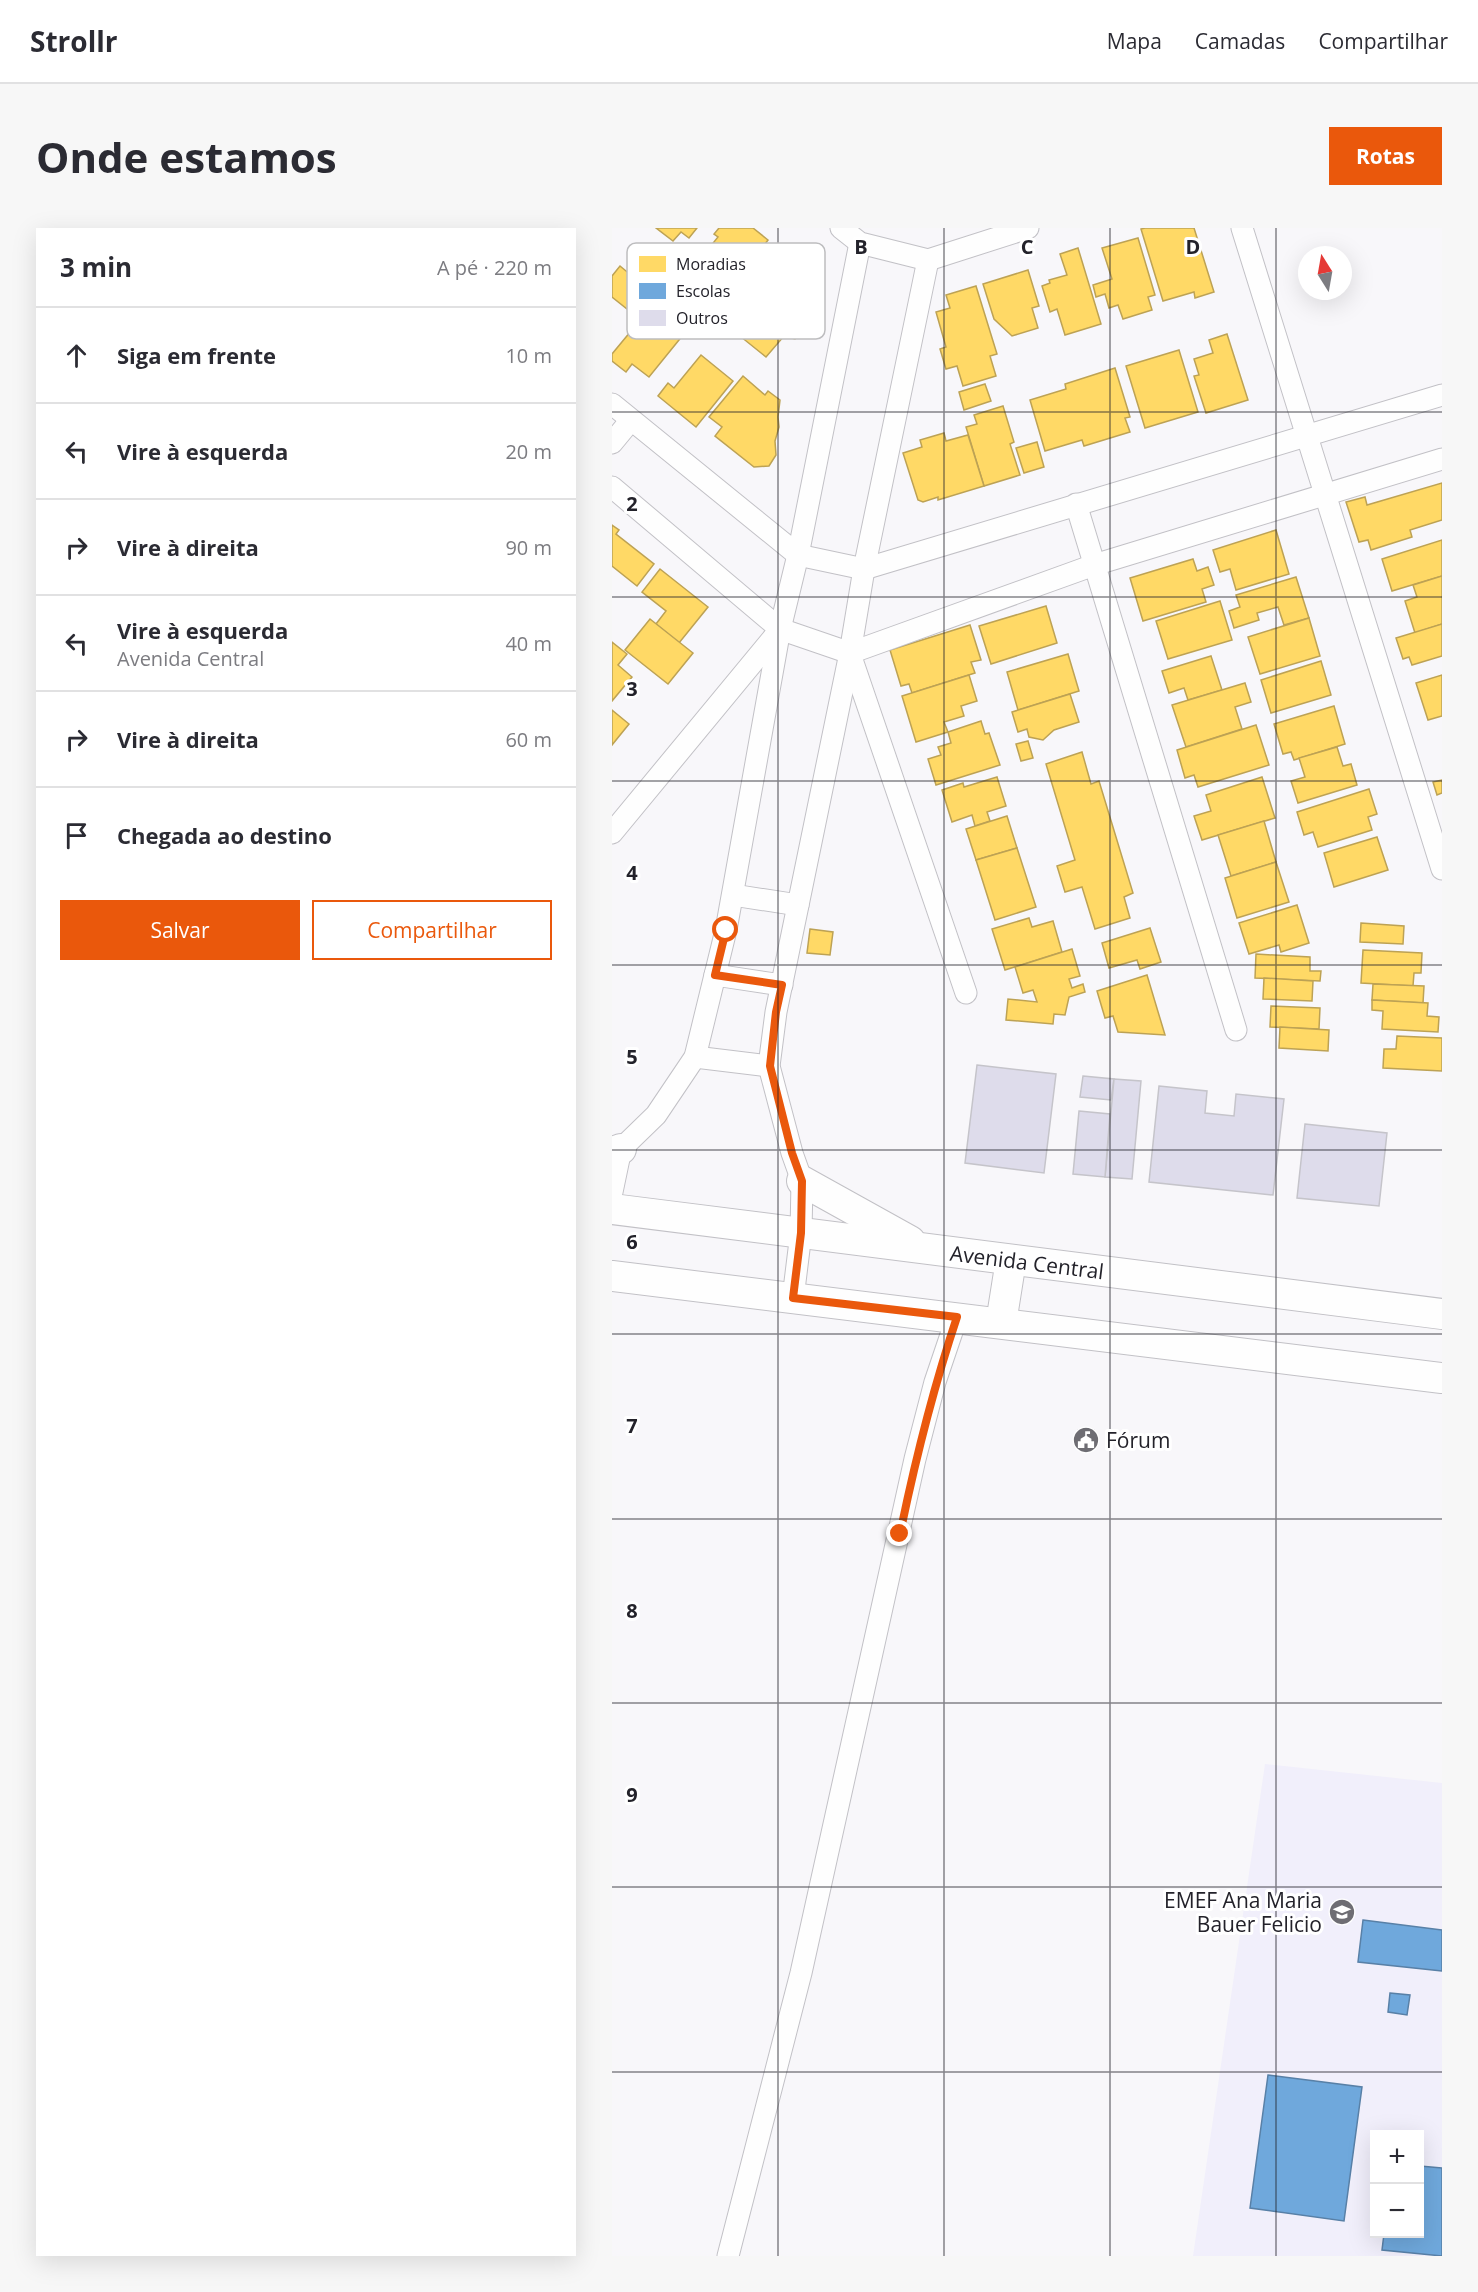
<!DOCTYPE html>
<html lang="pt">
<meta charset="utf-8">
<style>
:root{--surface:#fff;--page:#f7f7f7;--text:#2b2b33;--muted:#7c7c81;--line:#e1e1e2;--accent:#ea580c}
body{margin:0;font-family:"Open Sans",sans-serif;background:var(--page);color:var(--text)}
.controls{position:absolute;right:18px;bottom:18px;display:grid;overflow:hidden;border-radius:0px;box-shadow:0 6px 24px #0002}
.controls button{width:54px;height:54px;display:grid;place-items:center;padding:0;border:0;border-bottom:2px solid var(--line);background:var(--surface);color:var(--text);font:30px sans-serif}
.compass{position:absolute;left:686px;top:18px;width:54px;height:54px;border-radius:50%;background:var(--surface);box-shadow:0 6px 24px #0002;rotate:349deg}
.stop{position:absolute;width:18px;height:18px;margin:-14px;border:4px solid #ea580c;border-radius:50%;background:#fff}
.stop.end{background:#ea580c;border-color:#fff;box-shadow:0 2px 6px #0008}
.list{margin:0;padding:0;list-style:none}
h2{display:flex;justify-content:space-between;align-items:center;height:78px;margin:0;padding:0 24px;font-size:26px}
h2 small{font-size:20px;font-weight:400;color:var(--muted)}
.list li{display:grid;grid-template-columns:39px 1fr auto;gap:18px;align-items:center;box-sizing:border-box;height:96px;padding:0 24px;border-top:2px solid var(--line)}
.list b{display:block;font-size:22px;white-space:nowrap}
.list p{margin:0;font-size:20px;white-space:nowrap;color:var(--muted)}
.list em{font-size:20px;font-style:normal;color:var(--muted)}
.actions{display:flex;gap:12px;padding:18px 24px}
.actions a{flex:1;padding:14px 0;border:2px solid var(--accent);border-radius:0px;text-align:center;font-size:21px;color:var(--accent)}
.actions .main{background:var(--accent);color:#fff}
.icon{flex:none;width:33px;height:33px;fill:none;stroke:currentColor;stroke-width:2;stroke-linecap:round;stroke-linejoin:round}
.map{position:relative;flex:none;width:830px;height:2028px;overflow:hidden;border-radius:0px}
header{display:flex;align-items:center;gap:36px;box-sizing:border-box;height:84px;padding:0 30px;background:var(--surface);border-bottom:2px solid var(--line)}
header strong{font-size:28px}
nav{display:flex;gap:33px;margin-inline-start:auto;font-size:21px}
.intro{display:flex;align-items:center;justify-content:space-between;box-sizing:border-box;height:144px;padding:0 36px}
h1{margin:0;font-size:42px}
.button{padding:15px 27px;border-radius:0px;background:var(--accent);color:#fff;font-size:21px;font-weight:700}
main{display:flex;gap:36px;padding:0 36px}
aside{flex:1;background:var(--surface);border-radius:0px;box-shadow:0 6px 24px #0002}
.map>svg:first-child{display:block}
.built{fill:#f1effb;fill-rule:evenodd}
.homes{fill:#ffd966;stroke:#bda254;stroke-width:1.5}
.schools{fill:#6fa8dc;stroke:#5880a7;stroke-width:1.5}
.building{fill:#dedceb;stroke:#c5c4ca;stroke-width:1.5}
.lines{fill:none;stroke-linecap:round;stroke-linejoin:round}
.street-casing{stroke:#c2c1c6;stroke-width:23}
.secondary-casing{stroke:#c2c1c6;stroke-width:32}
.street{stroke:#fefefe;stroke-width:21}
.secondary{stroke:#fefefe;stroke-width:30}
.route{stroke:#ea580c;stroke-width:8}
.grid{fill:none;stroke:#23222a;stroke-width:1.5;stroke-opacity:0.55}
.labels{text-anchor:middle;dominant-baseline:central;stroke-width:6;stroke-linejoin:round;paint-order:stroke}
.street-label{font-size:21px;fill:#23222a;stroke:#fff}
.poi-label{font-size:21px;fill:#23222a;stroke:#fff;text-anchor:start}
.key{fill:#fff;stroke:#bdbdbf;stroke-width:1.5}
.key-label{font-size:16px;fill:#23222a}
.grid-label{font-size:20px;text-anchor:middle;font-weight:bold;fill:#23222a;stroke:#fff;stroke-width:6;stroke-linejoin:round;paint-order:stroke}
</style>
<header>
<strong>Strollr</strong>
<nav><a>Mapa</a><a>Camadas</a><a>Compartilhar</a></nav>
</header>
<div class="intro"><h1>Onde estamos</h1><a class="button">Rotas</a></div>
<main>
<aside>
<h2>3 min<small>A pé · 220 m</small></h2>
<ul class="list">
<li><svg class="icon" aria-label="ahead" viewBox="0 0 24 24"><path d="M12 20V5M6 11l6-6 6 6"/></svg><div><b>Siga em frente</b></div><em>10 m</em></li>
<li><svg class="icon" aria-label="left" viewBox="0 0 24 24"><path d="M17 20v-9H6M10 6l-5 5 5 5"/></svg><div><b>Vire à esquerda</b></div><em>20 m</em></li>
<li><svg class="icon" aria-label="right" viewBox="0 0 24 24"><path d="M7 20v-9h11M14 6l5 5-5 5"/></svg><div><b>Vire à direita</b></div><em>90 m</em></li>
<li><svg class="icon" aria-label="left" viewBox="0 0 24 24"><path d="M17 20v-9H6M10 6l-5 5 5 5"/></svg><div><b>Vire à esquerda</b><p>Avenida Central</p></div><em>40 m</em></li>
<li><svg class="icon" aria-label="right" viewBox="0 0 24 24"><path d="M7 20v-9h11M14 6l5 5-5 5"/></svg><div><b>Vire à direita</b></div><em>60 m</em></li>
<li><svg class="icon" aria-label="arrive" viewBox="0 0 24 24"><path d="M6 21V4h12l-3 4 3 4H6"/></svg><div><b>Chegada ao destino</b></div></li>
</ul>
<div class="actions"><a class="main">Salvar</a><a>Compartilhar</a></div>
</aside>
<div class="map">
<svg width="830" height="2028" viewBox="0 0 830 2028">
<rect width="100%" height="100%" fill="#f8f7fa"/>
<!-- built -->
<path class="built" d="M653 1536 830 1555V2028H581ZM762 1906H808V2006H762Z"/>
<!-- homes -->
<g class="homes">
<path d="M44 0H85L77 10 69 4 61 13Z"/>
<path d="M107 0H141L156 12 149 21 152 23 113 72 78 44 106 9 102 6Z"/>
<path d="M533 0H582L602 64 583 70 582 64 551 73 529 1Z"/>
<path d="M526 10 543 67 536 69 540 82 511 91 506 77 497 80 493 66 484 69 481 57 500 51 490 20Z"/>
<path d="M466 20 489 96 453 107 445 81 438 84 430 58 438 55 437 52 455 47 448 26Z"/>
<path d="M158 30 197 61 188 104 183 111 172 108 154 129 108 92Z"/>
<path d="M8 38 43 67 25 89 0 69V48Z"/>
<path d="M416 42 427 78 420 80 426 100 400 108 382 91 371 56Z"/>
<path d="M364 58 385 126 378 128 384 148 351 158 345 138 334 141 328 121 334 119 324 84 338 80 334 67Z"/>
<path d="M38 80 71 107 37 149 20 136 14 144 0 133V126Z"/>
<path d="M615 106 636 172 594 185 582 148 587 147 582 131 601 125 597 112Z"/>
<path d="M567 122 586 184 533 200 514 138Z"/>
<path d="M89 127 121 153 84 199 46 168 56 155 62 160Z"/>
<path d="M503 140 518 189 513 190 518 204 472 218 470 212 433 223 418 172 454 161 453 156Z"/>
<path d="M131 148 153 167 156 163 168 172 166 189 167 199 163 213 164 227 157 238 142 239 103 208 110 199 97 189Z"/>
<path d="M373 156 379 173 352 182 347 164Z"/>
<path d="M391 178 402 214 398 216 408 247 372 258 354 199 365 196 362 187Z"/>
<path d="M332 205 334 213 356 207 372 258 326 272V269L311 274 306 272 291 225 310 219 308 212Z"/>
<path d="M425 214 432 239 412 245 404 220Z"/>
<path d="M830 255V292L798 302 800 309 759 322 756 312 747 314 734 274 753 269 755 277Z"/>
<path d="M0 297 7 302 4 306 42 336 25 358 0 338Z"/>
<path d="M664 302 677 346 624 362 618 341 608 344 601 322Z"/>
<path d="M830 312V348L780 363 770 331Z"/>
<path d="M581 331 585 343 596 339 602 357 590 361 594 374 531 393 518 350Z"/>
<path d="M48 341 96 379 67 415 44 396 54 383 30 364Z"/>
<path d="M830 348V396L803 405 793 373 805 369 801 357Z"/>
<path d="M684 349 697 390 672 397 666 379 645 385 647 392 622 400 617 383 628 379 624 367Z"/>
<path d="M608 373 620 412 556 431 544 393Z"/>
<path d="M434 378 445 415 379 436 367 398Z"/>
<path d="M697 390 708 428 648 446 636 409Z"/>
<path d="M38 391 81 425 56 456 13 422Z"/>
<path d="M830 396V428L800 437 797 429 791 431 784 410Z"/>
<path d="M358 397 369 432 359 434 363 445 300 465 297 456 289 458 278 422Z"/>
<path d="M0 414 15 426 6 437 20 449 0 473Z"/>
<path d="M456 426 467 463 406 482 395 444Z"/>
<path d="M599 428 610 462 576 472 572 460 557 465 550 443Z"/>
<path d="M709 433 719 467 659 485 649 452Z"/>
<path d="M357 447 365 473 349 478 352 488 332 494 336 504 304 514 290 468Z"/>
<path d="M830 447V488L816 492 804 455Z"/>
<path d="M633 455 639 474 623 479 630 501 574 519 560 477Z"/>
<path d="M458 466 467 494 442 502 431 512 417 509 415 501 406 504 400 484Z"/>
<path d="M722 478 733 516 682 532 679 524 671 526 662 496Z"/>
<path d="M0 482 17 496 0 517Z"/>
<path d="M369 493 373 506 377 505 388 537 324 557 316 531 329 527 326 519 339 515 336 504Z"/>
<path d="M644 497 657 537 586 559 582 547 573 550 565 522Z"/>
<path d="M416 513 421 530 409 533 404 516Z"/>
<path d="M725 519 731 538 739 536 745 557 686 575 679 553 693 549 687 530Z"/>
<path d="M470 524 479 556 487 553 521 665 512 669 518 690 483 701 470 659 453 664 445 638 463 632 434 536Z"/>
<path d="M385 549 394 578 375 584 378 593 363 598 360 587 340 594 330 562 351 555 352 559Z"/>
<path d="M650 549 663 590 590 612 582 588 599 583 594 567Z"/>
<path d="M830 552V565L825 567 821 554Z"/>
<path d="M757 561 765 586 756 589 760 602 706 619 701 604 692 607 685 584Z"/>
<path d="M395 588 405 620 364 632 354 601Z"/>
<path d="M652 593 664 634 619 648 606 607Z"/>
<path d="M765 609 776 642 722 659 712 625Z"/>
<path d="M405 620 424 679 383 692 364 632Z"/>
<path d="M664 634 677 674 625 690 613 650Z"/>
<path d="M685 677 697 715 669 724 667 717 637 726 627 695Z"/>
<path d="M417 690 420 699 441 693 450 724 393 742 380 701Z"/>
<path d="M749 695 792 698 791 716 748 714Z"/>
<path d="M538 700 549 734 528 741 525 732 497 740 490 715Z"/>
<path d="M198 701 221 704 218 727 195 725Z"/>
<path d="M460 721 468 748 457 751 460 760 471 756 473 764 457 769 453 787 442 786 441 796 394 792 396 771 425 774 421 762 411 765 403 739Z"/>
<path d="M751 722 810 725 809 745H802L801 758 749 755Z"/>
<path d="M644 726 698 729V743H709L708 753 643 750Z"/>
<path d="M535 747 553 807 506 804 501 788 493 790 485 763Z"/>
<path d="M652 750 701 753 700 773 651 771Z"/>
<path d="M761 756 812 758 811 775 760 772Z"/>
<path d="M760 772 816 775 815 788 827 789 826 804 770 801 771 783 760 782Z"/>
<path d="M659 778 708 780 707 801 658 799Z"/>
<path d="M668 799 717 802 716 823 667 820Z"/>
<path d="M785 808 830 810V843L771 840 772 821H784Z"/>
</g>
<!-- schools -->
<g class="schools">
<path d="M751 1692 830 1702V1743L746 1734Z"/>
<path d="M778 1765 798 1767 795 1787 776 1784Z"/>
<path d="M656 1847 750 1859 732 1993 638 1980Z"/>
<path d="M808 1938 830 1940V2028L770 2022 772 2006H808Z"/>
</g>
<!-- building -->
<g class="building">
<path d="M365 837 444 846 432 945 353 935Z"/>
<path d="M471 848 502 851 499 872 468 869Z"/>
<path d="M502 851 529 853 520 951 493 949Z"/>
<path d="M547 858 595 863 593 885 622 888 624 866 672 871 661 967 537 954Z"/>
<path d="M467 883 498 886 493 949 461 946Z"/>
<path d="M693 896 775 905 767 978 685 970Z"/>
</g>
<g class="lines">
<!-- street casing -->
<g class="street-casing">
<g id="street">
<path d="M229 0 248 15 316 32 416 0"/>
<path d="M630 0 830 641"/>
<path d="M0 176 186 327 252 341 830 167"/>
<path d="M0 215 19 192"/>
<path d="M0 259 168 401 238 425 482 337 830 231"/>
<path d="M464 276 624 802"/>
<path d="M238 426 354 765"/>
<path d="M0 605 166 404"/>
<path d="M121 667 186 677"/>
<path d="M103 747 170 757"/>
<path d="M83 829 157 838"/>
<path d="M0 964 9 921 44 887 83 829 114 702 168 401 186 327 248 15"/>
<path d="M181 1070 189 1005 190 953 180 925 157 838 164 784 238 425 252 341 316 32"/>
<path d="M116 2028 189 1745 303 1231 323 1154 345 1089"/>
</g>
</g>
<!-- secondary casing -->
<g class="secondary-casing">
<g id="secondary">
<path d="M0 924 9 921"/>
<path d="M190 953 298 1013"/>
<path d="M0 981 830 1086"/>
<path d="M0 1048 830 1150"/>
<path d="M389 1095 399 1032"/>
</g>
</g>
<!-- street -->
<use href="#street" class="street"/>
<!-- secondary -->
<use href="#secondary" class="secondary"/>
</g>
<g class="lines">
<!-- route -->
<path class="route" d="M114 702 103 747 170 757 164 784 158 838 180 925 190 953 189 1005 181 1070 345 1089C321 1161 303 1233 288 1306"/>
</g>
<!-- grid -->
<path class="grid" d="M166 0V2028M332 0V2028M498 0V2028M664 0V2028M0 184H830M0 369H830M0 553H830M0 737H830M0 922H830M0 1106H830M0 1291H830M0 1475H830M0 1659H830M0 1844H830"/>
<!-- icons -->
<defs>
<g id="civic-disc" transform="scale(1.35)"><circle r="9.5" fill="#6e6d73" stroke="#fff"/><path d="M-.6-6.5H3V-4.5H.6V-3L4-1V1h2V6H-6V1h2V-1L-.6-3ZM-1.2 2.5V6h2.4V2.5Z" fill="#fff"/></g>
<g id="school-disc" transform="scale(1.35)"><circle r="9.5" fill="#6e6d73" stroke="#fff"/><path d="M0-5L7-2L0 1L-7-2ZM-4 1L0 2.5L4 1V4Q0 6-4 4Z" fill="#fff"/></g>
</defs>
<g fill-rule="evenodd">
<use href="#civic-disc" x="474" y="1212"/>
<use href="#school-disc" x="730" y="1684"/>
</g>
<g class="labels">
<!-- street labels -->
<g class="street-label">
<text transform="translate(415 1034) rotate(7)">Avenida Central</text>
</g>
<!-- poi labels -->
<g class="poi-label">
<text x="494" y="1212">Fórum</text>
<text x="710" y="1672" text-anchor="end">EMEF Ana Maria<tspan x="710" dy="24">Bauer Felicio</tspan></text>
</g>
</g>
<!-- legend -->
<rect x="15" y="15" width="198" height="96" rx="9" class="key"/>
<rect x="27" y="28" width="27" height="16" fill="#ffd966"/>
<rect x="27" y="55" width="27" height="16" fill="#6fa8dc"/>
<rect x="27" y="82" width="27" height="16" fill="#dedceb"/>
<g class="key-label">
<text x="64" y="42">Moradias</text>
<text x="64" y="69">Escolas</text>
<text x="64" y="96">Outros</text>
</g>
<g class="grid-label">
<text x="249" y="26">B</text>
<text x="415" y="26">C</text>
<text x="581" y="26">D</text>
<text x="20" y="283">2</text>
<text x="20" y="468">3</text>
<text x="20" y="652">4</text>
<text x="20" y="836">5</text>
<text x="20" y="1021">6</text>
<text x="20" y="1205">7</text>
<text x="20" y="1390">8</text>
<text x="20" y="1574">9</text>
</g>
</svg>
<div class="controls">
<button>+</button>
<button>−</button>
</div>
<svg class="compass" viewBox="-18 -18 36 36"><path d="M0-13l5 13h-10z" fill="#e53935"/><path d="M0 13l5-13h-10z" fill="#7c7c81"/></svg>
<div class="stop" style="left:114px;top:702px"></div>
<div class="stop end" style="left:288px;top:1306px"></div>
</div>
</main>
